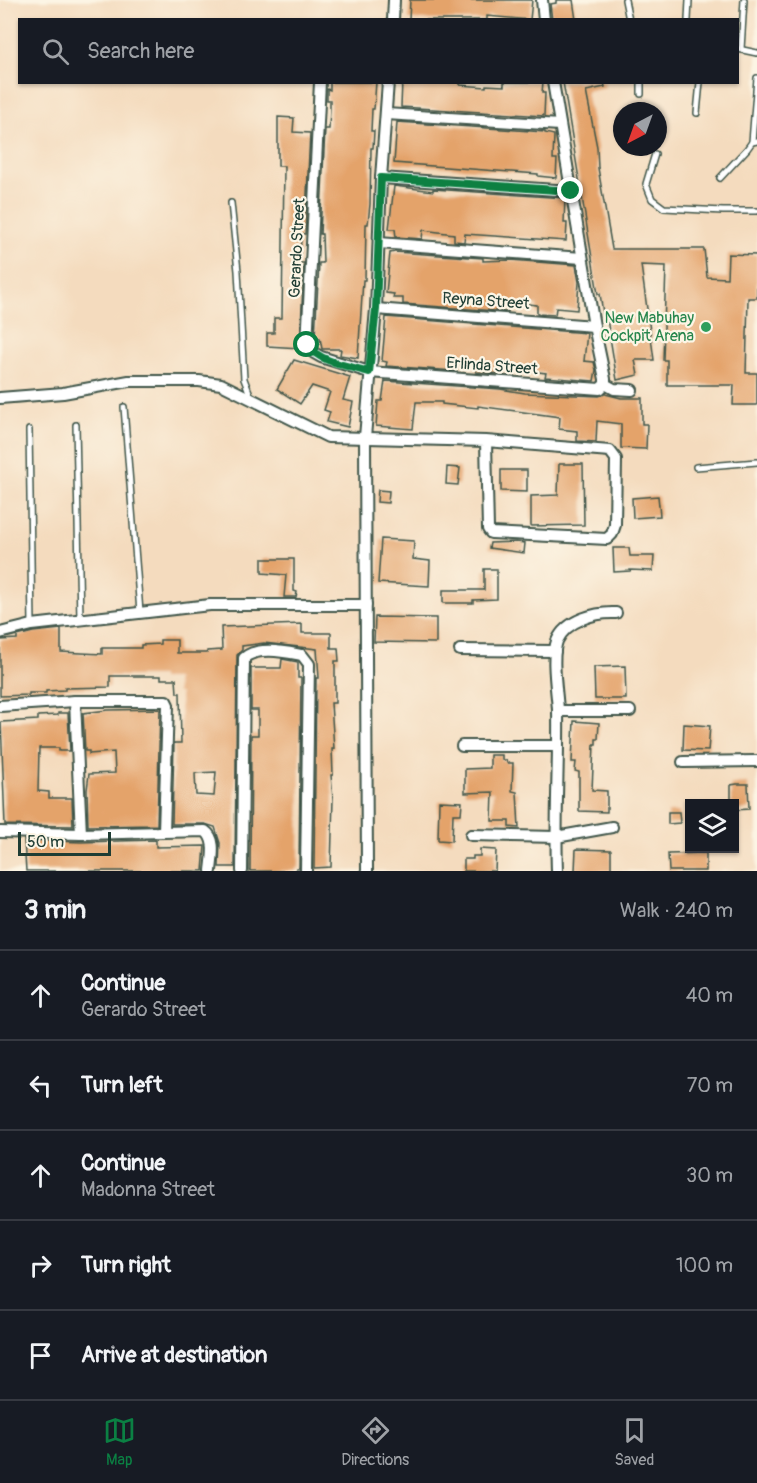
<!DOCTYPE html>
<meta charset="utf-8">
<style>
:root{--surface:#171b24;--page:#20242c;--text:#f1f3f6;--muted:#9ea1a6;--line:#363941;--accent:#0b8043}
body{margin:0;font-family:Pangolin,sans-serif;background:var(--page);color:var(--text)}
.controls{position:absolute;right:18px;bottom:18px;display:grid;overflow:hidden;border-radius:0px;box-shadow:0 2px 4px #0004}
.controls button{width:54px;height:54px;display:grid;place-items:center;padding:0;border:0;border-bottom:2px solid var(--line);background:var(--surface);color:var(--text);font:30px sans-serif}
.compass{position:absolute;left:613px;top:102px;width:54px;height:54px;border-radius:50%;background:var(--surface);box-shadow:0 2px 4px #0004;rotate:221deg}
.scale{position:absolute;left:18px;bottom:15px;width:93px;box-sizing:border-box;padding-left:6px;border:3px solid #1f3d34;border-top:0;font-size:16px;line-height:21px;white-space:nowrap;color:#1f3d34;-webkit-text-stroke:4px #fcf5e5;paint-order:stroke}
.stop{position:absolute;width:18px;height:18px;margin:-14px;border:4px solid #0b8043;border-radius:50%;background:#fff}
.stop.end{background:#0b8043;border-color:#fff;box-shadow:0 2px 6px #0008}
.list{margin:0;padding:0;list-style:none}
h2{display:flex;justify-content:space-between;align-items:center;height:78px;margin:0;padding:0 24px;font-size:26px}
h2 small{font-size:20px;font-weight:400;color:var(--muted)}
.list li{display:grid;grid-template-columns:39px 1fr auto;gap:18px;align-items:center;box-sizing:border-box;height:90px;padding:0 24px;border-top:2px solid var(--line)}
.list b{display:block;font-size:22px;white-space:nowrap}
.list p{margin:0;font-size:20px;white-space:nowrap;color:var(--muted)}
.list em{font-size:20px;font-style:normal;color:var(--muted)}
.icon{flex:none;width:33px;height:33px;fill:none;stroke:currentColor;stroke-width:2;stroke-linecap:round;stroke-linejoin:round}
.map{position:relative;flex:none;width:757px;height:871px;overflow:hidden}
.search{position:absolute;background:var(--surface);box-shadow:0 2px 4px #0004;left:18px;right:18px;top:18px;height:66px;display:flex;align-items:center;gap:15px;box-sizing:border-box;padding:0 21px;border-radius:0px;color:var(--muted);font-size:22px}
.sheet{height:528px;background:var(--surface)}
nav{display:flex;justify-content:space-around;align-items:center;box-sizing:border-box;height:84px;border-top:2px solid var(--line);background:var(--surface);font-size:16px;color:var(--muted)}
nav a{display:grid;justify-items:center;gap:3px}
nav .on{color:var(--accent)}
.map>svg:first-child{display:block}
.building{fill:#e4a36a;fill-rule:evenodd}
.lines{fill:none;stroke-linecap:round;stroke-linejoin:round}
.service-casing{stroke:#3f5549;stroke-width:8}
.minor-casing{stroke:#3f5549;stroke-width:14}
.service{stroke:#fff;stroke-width:5}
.minor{stroke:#fff;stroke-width:10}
.route{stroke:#0b8043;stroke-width:8}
.leisure-dot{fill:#2e9e5b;stroke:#fcf5e5;stroke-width:2}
.labels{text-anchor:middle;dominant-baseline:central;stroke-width:4.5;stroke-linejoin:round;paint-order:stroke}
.street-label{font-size:16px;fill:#1f3d34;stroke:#fcf5e5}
.leisure-label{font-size:16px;fill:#27864d;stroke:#fcf5e5;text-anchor:end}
</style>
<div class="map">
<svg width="757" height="871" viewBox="0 0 757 871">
<rect width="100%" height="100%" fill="#fcf5e5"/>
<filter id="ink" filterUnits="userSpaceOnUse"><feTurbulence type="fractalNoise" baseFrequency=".0167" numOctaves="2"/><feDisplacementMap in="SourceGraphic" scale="12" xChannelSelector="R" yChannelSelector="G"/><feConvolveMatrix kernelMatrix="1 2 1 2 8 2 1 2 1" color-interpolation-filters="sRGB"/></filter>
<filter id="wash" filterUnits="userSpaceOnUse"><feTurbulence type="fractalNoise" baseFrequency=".008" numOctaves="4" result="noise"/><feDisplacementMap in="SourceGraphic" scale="24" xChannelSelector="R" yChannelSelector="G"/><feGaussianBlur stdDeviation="1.35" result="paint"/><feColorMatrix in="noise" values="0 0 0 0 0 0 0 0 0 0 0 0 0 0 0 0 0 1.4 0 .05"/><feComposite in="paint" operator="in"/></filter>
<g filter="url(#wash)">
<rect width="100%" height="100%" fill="#f4dbbe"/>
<g id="blocks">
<!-- building -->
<g class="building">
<path d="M410 0H532L530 20 487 16V20H409Z"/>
<path d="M556 0H573L576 20H552L550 4 556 3Z"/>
<path d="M330 82H376L374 109H372L371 131H374L373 148H371L370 204 368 224H366L365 280H363L358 358 340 355 341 349H322L320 338 315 337 319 263H323L322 234H320L325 129H329L330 108V100H327V89L330 90Z"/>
<path d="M402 82H460V85L486 87V85L504 86V82H543L542 93H545L544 116 401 107Z"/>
<path d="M563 82H604L605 87 586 91 597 147 598 168 612 249H704L707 277 727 278 728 254 757 255V298H748L746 373H757V405H733L734 385H667V360H663L666 266 641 265 654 360H635L638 375 617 380 607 319H604L600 294H598Z"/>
<path d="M278 117 294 118 293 132 310 133 305 234H301L300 263H304L300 348 267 346V333H274V318H282L284 166H278Z"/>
<path d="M397 122 545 132V133L554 135 553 159H557L556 178 538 176V174L394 163Z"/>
<path d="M394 186 433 191V189L565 198 564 223H567L566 241 465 234 464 242 454 241V234L423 230 422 239 396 237 395 229H389Z"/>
<path d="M395 252 483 258V261L510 260 576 265 579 282 577 310 556 308 555 315 537 314V305L528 304 508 302V312L403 304V298H393L394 294 386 293 390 253Z"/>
<path d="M386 317 587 333 584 361 594 362 596 370 594 381 545 377 546 373 513 369H502V374L476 372 477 365 456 364 455 371 386 366 387 362 382 361Z"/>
<path d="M294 360 350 377 343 400 353 402 348 427 327 422 330 412 324 410 330 392 312 386 300 404 277 389Z"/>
<path d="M385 381 500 389 525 393 599 396 605 394 621 398H642V424H647L646 449 621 448V424L597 421 596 442 577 441V431L559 429 560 417 478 406V408L442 404V402H416L413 429 376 426 378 401H382Z"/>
<path d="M559 464H583L584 525 531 526V496L558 495Z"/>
<path d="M447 467 460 468 458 485 446 484Z"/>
<path d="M501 470H527V492L501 491Z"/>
<path d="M378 490 389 491 388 503 377 502Z"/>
<path d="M658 496 660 516 633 518 632 498Z"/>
<path d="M381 539 414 541 413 559 430 561 429 586 378 583Z"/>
<path d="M516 542 525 543 524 553 489 548 490 543Z"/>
<path d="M613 548H629L630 556H654L653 571 630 570V571L614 572Z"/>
<path d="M262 559H294V591L297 592 296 597H284L286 575 262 573Z"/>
<path d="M484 569H497V599L473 600V603H443V590H484Z"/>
<path d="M375 617 436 618V643L374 642Z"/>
<path d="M302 624V633H331V648H338L339 661H335V703H331L334 749H332L333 775H331L333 799 331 867 314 868 316 678H319L317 649 264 643 242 646V650L237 655 235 867H219L220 843 215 827 205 824H172L174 743H181L180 693H177L176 679H161V676H110V687L65 688V690L46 691V693H29V695L0 696V640L17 639V636L33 632 61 629V652L102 654V648H141V645L160 644V640H177V653H207V651L222 650 221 627ZM216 772 214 796 196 795 195 773Z"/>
<path d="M282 659 298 662V678H301L299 868H296V871H250L251 735H258V710H251V668H281Z"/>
<path d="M625 666 626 699H595L594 667Z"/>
<path d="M160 709 157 825 88 826 87 790 89 774 115 773 114 752 89 754V751H85L83 713 108 710Z"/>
<path d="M58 713H68L70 751H59V748H39L38 791 49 792V798H72L73 826 5 825 1 722 38 720V716L58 715Z"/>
<path d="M574 721 599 723 598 739H596V744H594L592 790 607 791V812L579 811V772L575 771 576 762H572Z"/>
<path d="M684 724 710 726 708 751 683 750Z"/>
<path d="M490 755H502V760H506L507 763H513L512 791 517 792 519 828 509 827V821H492L493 792 465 793V769L490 768Z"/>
<path d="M737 784H748L749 809 735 810V804H731V785Z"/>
<path d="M439 801 462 802 461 814H453L452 841 438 840Z"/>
<path d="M668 812H679L680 823 668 824Z"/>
<path d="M24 840 81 842 156 840V847L205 846 203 871H26Z"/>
<path d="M480 849 496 850 495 871H464V859H473V856H480Z"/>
<path d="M576 849 611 850V871H575Z"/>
<path d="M706 853V871H669L668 854Z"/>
</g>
</g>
</g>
<g filter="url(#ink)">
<use href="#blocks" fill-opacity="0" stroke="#3f5549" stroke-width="1.5"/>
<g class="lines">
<!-- service casing -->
<g class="service-casing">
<g id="service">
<path d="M625 0 629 20"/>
<path d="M688 20 689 0"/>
<path d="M738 49 757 53"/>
<path d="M741 49 744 0"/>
<path d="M641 94V82"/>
<path d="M697 113 700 82"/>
<path d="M752 142 757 78"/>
<path d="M655 154 646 184 652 199 664 208 723 211H757"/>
<path d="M720 178 747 149 752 142 757 141"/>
<path d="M231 203 238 271 244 379 251 397"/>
<path d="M124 407 140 612"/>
<path d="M76 425 80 619"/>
<path d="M29 430 32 625"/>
<path d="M696 467 757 462"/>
</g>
</g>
<!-- minor casing -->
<g class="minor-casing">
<g id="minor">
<path d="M542 0 544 20"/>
<path d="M393 20 394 0"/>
<path d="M320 82 307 345 314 353 321 357 369 372 600 389 605 384V379L594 326 553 82"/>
<path d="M386 114 560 125"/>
<path d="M381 178 571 191"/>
<path d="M379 243 582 258"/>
<path d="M376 309 594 326"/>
<path d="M605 384 614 389 632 390"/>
<path d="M0 398 63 393 129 381H199L221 384 328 437 486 441 610 451 616 459 615 525 612 534 607 539 491 533 488 529 486 441"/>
<path d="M0 633 32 625 210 605H366"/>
<path d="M460 650 555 651"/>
<path d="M75 701 81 834"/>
<path d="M0 706 75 701H166L168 705 164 831"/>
<path d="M558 711H630"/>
<path d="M462 746H558"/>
<path d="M683 762 757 761"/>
<path d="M0 832 81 834 205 831C217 839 212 858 211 871"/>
<path d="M471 835 556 837 612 827"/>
<path d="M242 871 244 658C258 646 285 652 302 655L309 664 306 871"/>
<path d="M367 871 365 437 376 309 381 178 388 82"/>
<path d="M557 871C555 817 559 764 558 710 557 692 551 658 557 641 566 620 596 612 616 613"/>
</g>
</g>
<!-- service -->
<use href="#service" class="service"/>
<!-- minor -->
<use href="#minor" class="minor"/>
</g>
</g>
<g class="lines" filter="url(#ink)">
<!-- route -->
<path class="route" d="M307 345C320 363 350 366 369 372L376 309 381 178 571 191"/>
</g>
<!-- markers -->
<circle class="leisure-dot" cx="706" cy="327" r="6"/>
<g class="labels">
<!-- street labels -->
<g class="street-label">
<text transform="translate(297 248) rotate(-87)">Gerardo Street</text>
<text transform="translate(486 301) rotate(4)">Reyna Street</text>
<text transform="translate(492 366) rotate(4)">Erlinda Street</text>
</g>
<!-- leisure labels -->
<g class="leisure-label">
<text x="694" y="318">New Mabuhay<tspan x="694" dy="18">Cockpit Arena</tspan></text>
</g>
</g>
</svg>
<div class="controls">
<button><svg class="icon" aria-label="layers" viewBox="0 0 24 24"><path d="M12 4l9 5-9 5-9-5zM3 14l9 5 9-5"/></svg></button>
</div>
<svg class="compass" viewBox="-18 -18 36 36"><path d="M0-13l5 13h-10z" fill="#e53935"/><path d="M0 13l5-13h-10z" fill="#9ea1a6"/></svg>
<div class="scale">50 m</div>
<div class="stop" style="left:307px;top:345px"></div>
<div class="stop end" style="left:571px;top:191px"></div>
<div class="search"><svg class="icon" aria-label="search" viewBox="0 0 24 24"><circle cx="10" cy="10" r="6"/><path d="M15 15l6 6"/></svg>Search here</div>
</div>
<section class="sheet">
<h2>3 min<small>Walk · 240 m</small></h2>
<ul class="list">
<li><svg class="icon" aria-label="ahead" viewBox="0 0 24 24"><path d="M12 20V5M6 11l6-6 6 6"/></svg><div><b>Continue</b><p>Gerardo Street</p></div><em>40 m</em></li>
<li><svg class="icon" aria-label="left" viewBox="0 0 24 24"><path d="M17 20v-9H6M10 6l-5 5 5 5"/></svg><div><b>Turn left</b></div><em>70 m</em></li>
<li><svg class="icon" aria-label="ahead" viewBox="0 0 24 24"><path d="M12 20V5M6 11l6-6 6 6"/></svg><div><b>Continue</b><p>Madonna Street</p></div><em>30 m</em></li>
<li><svg class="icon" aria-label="right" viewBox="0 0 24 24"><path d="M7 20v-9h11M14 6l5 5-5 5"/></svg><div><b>Turn right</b></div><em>100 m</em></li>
<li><svg class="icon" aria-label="arrive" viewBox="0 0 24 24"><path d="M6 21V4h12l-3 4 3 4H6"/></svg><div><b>Arrive at destination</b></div></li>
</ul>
</section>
<nav>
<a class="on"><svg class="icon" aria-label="map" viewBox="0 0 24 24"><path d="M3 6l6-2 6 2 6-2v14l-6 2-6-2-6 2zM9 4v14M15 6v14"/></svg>Map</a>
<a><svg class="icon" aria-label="directions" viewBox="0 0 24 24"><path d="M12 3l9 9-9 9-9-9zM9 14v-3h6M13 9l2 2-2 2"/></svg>Directions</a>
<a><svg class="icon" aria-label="saved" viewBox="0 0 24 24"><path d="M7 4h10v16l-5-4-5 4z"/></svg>Saved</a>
</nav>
